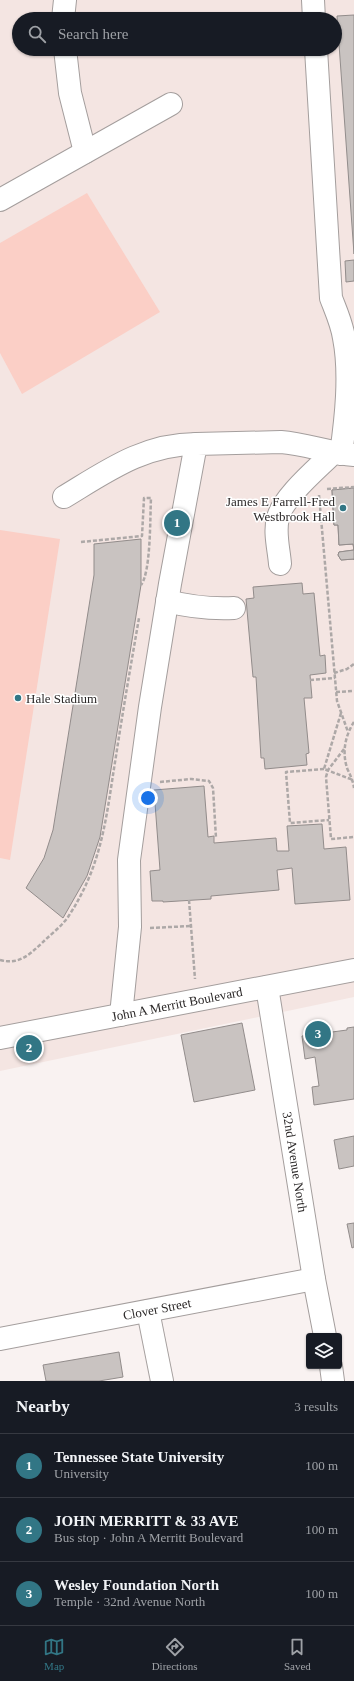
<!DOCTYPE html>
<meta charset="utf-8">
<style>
:root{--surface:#171b24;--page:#20242c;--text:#f1f3f6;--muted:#9ea1a6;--line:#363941;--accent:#327685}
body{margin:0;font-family:Georgia,serif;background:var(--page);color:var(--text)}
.controls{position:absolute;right:12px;bottom:12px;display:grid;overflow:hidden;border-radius:4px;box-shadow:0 1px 3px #0004}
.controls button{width:36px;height:36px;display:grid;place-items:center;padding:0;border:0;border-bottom:1px solid var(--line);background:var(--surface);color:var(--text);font:20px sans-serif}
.you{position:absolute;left:148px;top:798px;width:14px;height:14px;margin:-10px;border:3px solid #fff;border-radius:50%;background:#1a73e8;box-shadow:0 0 0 6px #1a73e833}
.badge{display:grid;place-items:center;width:26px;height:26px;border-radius:50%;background:var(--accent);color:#fff;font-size:13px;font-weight:700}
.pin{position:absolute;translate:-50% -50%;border:2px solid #fff;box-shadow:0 1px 4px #0006}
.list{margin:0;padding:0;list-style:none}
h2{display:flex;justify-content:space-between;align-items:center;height:52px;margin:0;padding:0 16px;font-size:17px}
h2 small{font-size:13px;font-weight:400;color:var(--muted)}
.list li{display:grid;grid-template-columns:26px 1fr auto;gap:12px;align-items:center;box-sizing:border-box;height:64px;padding:0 16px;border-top:1px solid var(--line)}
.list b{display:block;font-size:15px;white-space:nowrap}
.list p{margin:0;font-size:13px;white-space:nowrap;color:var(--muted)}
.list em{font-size:13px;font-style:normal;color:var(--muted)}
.icon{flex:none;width:22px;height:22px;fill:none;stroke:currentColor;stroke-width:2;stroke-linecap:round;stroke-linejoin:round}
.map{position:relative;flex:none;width:354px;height:1381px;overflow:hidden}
.search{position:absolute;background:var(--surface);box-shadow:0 1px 3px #0004;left:12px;right:12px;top:12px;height:44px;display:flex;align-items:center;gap:10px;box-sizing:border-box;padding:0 14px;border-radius:22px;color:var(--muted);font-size:15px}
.sheet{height:244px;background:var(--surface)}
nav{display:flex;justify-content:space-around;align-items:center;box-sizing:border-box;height:56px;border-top:1px solid var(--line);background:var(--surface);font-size:11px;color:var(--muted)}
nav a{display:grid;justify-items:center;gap:2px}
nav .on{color:var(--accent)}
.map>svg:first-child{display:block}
.built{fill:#f4e5e2;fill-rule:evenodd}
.green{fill:#fbcfc6}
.building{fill:#c9c3c1;stroke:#928c8b}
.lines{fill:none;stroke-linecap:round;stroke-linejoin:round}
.minor-casing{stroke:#a49e9d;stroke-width:24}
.path{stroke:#ada8a7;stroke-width:2.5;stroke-dasharray:4 2;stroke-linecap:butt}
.minor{stroke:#fff;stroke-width:22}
.poi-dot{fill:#327685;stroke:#fff;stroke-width:1.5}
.labels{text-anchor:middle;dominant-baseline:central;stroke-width:3;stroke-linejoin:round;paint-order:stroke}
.poi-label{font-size:13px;fill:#2b2828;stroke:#fff;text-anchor:end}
.street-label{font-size:13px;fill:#2b2828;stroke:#fff}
</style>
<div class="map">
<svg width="354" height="1381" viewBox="0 0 354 1381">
<rect width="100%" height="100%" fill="#f9f2f1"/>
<!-- built -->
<path class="built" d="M0 0H354V997L0 1071ZM19 19H335V49H19Z"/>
<!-- green -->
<g class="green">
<path d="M87 193 160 312 22 394 0 353V243Z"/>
<path d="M0 530 60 539 10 860 0 858Z"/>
</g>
<!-- building -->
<g class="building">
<path d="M354 15V254L337 16Z"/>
<path d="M354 260V281L346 282 345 261Z"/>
<path d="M354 488V560V559L341 560 338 555 339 552 354 550 353 544 339 545 338 525H334L332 490Z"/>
<path d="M354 488V560V559L341 560 338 555 339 552 354 550 353 544 339 545 338 525H334L332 490Z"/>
<path d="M141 539V585L100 837 87 876 63 918 26 888 44 858 53 830 94 575V544Z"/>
<path d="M302 583 303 594 314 593 320 656 325 655 326 673 310 675 312 698H304L309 753 306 754 307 765 265 769 264 758H261L256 677H253L246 599 254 598 253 587Z"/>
<path d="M204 786 208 837 214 836V843L276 838 277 851H289L287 826 322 824 324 849 346 847 350 900 295 904 292 868 277 870 279 890 211 896V899L163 902V901H152L150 871 160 870 154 790Z"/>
<path d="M242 1023 255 1090 194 1102 181 1035Z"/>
<path d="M354 1027V1099L314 1105 312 1087 319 1086 315 1057 305 1059 302 1036 347 1030V1028Z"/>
<path d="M354 1136V1166L339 1169 334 1140Z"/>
<path d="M354 1223V1247L352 1248 347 1224Z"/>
<path d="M119 1352 123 1377 99 1381H46L43 1365Z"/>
</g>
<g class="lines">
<!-- minor casing -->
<g class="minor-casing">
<g id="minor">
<path d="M313 0 314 19"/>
<path d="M63 19 65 0"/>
<path d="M65 49 70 93 85 152"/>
<path d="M316 49 331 298C336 311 342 324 344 338 351 374 346 418 341 454"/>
<path d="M0 200 171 104"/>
<path d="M64 497C107 471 144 444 196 444"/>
<path d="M280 564C279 550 274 532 278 518 282 498 318 468 333 453"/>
<path d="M167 601C190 607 211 609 234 608"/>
<path d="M267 987 314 1279 325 1336"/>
<path d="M121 1015 130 927 129 860 150 707 170 584 196 444 281 442C306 444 329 453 354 455"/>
<path d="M0 1038 354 970"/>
<path d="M148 1311 162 1381"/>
<path d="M0 1339 314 1279"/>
<path d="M331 1366 333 1381"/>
</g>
</g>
<!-- path -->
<g class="path">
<path d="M327 489 354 487"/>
<path d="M319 495 337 701 348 732"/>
<path d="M81 542 142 536 144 498H151C150 517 151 572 141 585"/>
<path d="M334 673 347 669 354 664"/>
<path d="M310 680 335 678"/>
<path d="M336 692 354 691"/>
<path d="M341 713 324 769 353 780"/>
<path d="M354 722C345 736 342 752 347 768 350 775 353 780 354 788"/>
<path d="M344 749 328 770 326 777 331 839 354 837"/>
<path d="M324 769 286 772 290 823 329 820"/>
<path d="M160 782 191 779 209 781 213 788 216 838"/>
<path d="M189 900 195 979"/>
<path d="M150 928 191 926"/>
<path d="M0 960C19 965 29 955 42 943 50 935 61 927 68 917 103 864 106 817 116 756 123 710 131 664 139 618"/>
</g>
<!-- minor -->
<use href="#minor" class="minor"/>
</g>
<!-- markers -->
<g class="poi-dot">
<circle cx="343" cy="508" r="4"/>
<circle cx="18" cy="698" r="4"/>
</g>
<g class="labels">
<!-- poi labels -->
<g class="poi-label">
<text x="335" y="501">James E Farrell-Fred<tspan x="335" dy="15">Westbrook Hall</tspan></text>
<text x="26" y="698" text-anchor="start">Hale Stadium</text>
</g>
<!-- street labels -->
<g class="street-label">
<text transform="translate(177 1004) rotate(-11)">John A Merritt Boulevard</text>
<text transform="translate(295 1162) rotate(81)">32nd Avenue North</text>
<text transform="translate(157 1309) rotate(-11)">Clover Street</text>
</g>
</g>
</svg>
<div class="controls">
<button><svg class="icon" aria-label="layers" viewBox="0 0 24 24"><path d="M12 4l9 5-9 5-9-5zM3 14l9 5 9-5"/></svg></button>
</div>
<div class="you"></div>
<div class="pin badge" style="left:177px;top:523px">1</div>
<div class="pin badge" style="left:29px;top:1048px">2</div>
<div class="pin badge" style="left:318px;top:1034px">3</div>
<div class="search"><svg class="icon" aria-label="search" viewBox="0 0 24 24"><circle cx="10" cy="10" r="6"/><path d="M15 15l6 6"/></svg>Search here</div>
</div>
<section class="sheet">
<h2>Nearby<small>3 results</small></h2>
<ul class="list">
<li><span class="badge">1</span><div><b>Tennessee State University</b><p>University</p></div><em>100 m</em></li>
<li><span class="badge">2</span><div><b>JOHN MERRITT &amp; 33 AVE</b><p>Bus stop · John A Merritt Boulevard</p></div><em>100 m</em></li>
<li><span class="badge">3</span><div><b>Wesley Foundation North</b><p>Temple · 32nd Avenue North</p></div><em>100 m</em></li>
</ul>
</section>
<nav>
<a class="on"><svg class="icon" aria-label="map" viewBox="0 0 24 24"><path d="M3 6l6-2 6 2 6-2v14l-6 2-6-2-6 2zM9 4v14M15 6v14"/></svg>Map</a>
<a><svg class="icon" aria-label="directions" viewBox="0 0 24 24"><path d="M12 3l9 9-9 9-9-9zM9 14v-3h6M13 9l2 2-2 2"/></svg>Directions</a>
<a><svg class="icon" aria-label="saved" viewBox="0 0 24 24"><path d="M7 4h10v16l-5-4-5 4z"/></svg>Saved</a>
</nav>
